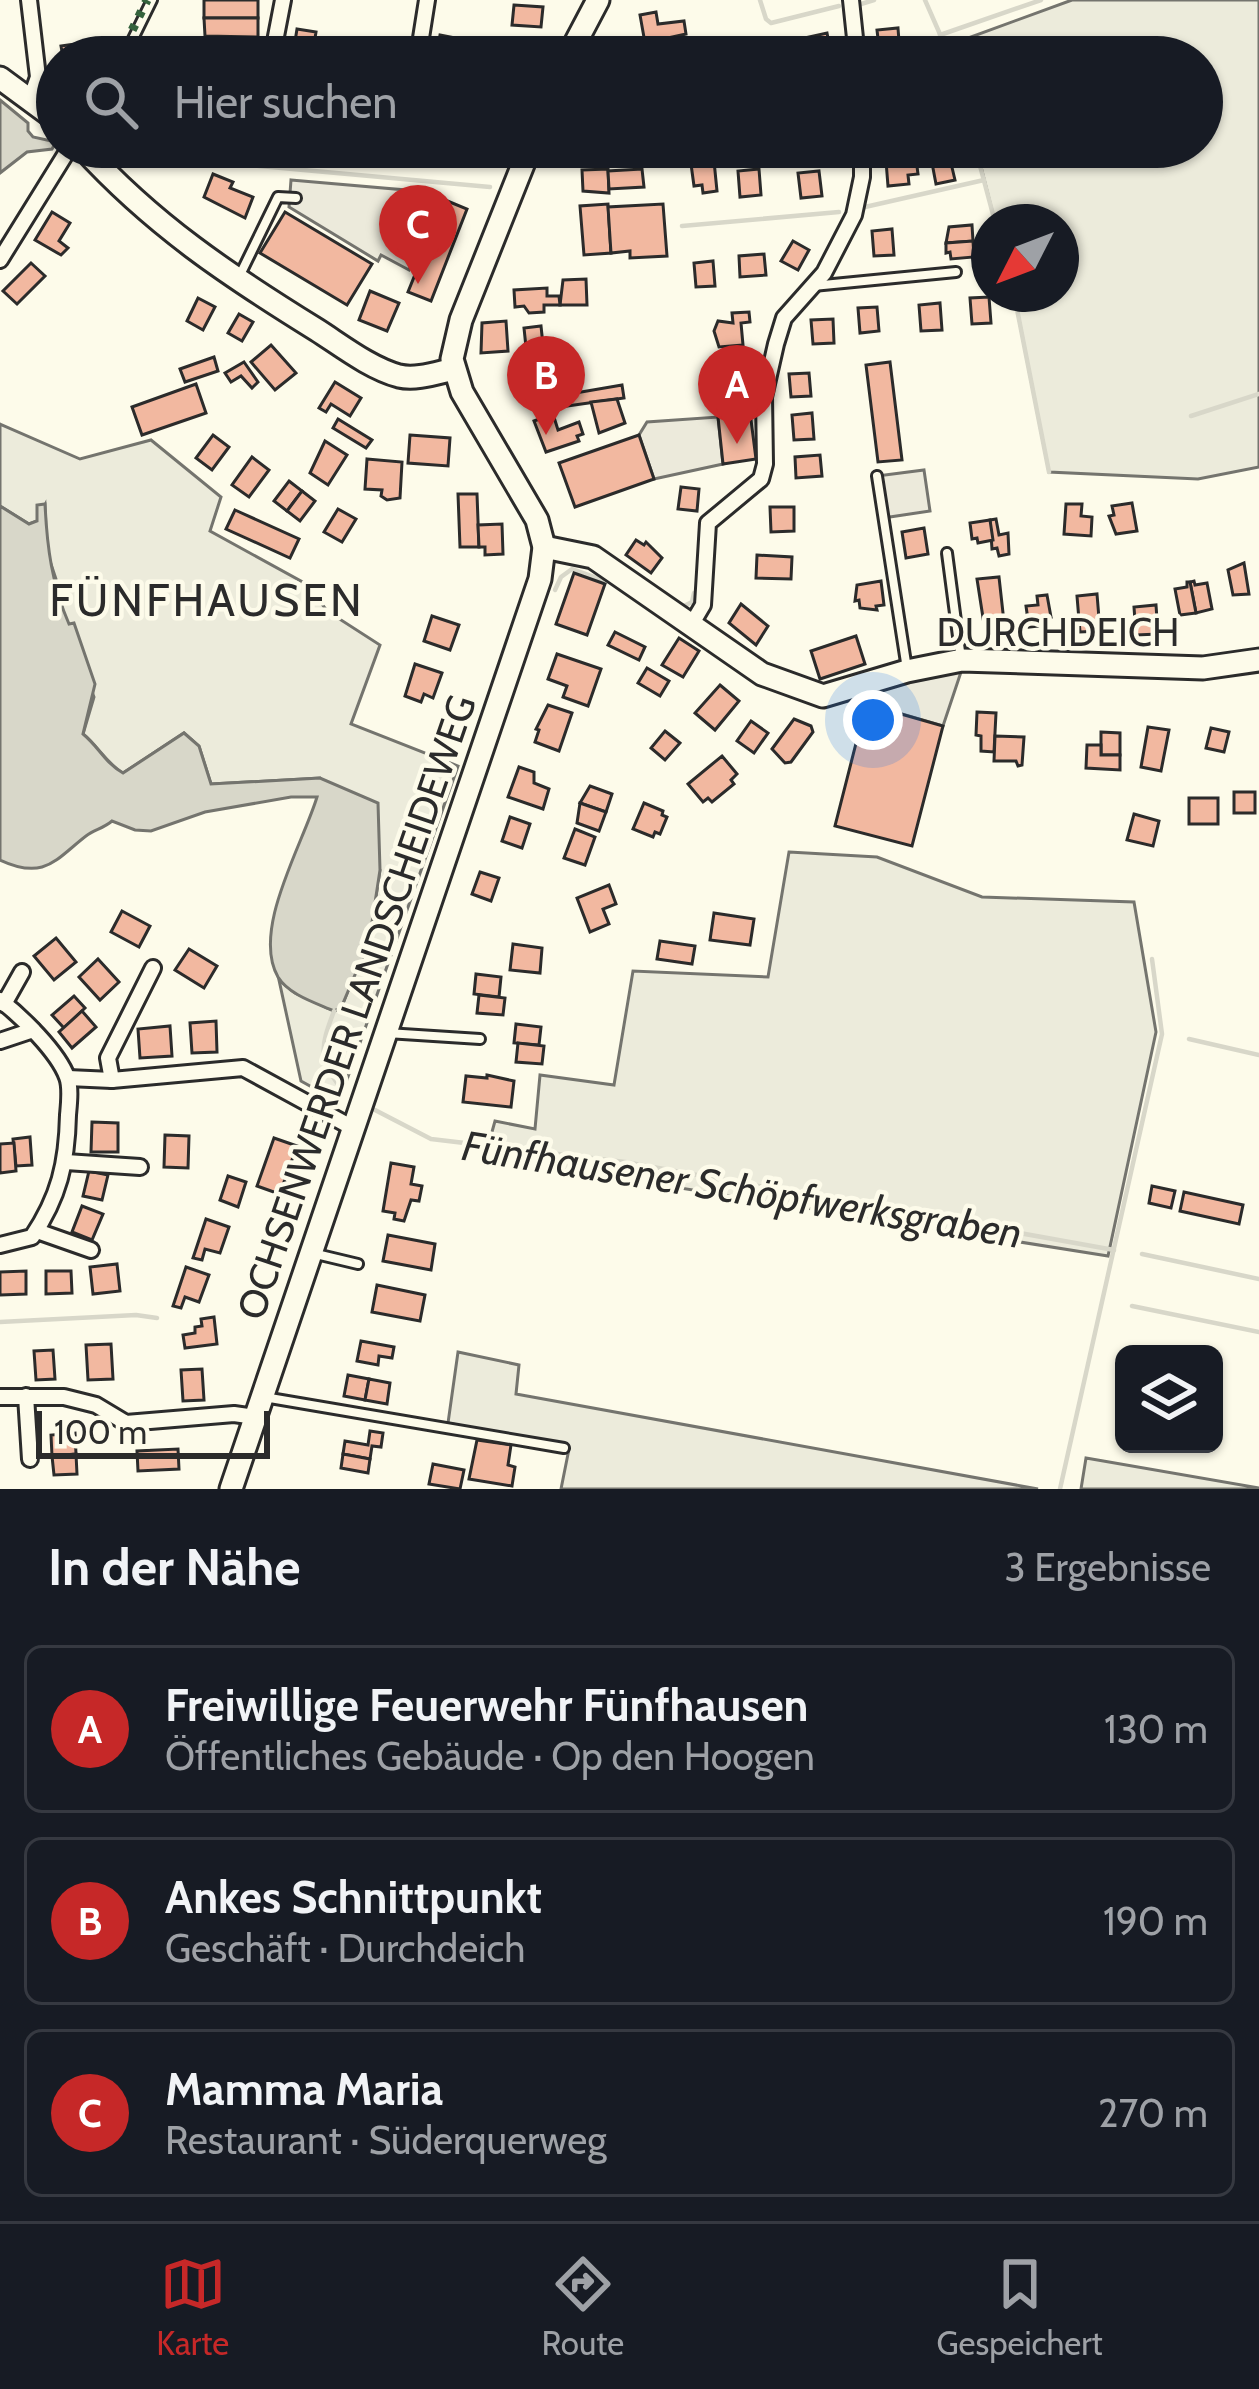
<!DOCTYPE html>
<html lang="de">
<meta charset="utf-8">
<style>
:root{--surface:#171b24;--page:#20242c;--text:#f1f3f6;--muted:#9ea1a6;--line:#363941;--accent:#c62828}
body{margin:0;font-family:Cabin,sans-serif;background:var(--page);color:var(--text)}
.controls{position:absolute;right:36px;bottom:36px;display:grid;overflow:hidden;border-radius:18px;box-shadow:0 3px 9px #0004}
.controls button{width:108px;height:108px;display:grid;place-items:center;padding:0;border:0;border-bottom:3px solid var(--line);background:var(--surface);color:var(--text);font:60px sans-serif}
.compass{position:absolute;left:971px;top:204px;width:108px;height:108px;border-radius:50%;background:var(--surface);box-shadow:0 3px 9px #0004;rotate:228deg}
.scale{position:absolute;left:36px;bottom:30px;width:234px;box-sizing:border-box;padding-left:12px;border:6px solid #2b2b2b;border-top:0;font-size:33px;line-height:42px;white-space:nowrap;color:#2b2b2b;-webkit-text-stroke:9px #fdfbea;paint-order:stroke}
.you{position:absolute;left:873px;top:720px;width:42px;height:42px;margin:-30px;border:9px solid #fff;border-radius:50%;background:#1a73e8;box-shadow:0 0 0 18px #1a73e833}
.badge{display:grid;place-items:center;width:78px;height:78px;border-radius:50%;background:var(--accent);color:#fff;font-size:39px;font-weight:700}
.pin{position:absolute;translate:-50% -99px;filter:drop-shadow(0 3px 6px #0008)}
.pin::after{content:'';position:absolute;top:63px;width:42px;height:36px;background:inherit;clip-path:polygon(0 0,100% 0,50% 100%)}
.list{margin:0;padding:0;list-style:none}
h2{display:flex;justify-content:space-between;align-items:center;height:156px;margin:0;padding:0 48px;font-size:51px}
h2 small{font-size:39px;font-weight:400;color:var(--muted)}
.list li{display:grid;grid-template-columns:78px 1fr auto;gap:36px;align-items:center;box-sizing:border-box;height:168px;margin:0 24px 24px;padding:0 24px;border:3px solid var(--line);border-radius:18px}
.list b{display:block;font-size:45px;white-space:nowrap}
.list p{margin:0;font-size:39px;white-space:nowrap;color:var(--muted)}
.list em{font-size:39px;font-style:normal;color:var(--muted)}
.icon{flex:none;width:66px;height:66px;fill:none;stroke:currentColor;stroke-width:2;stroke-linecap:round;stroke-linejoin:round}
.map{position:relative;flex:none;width:1259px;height:1489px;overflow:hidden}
.search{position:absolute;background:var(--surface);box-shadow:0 3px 9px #0004;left:36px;right:36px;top:36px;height:132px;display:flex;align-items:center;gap:30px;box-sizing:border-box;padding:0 42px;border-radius:66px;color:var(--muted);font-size:45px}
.sheet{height:732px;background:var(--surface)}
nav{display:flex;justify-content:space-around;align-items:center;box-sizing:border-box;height:168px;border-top:3px solid var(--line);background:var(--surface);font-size:33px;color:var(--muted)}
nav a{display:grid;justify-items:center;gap:6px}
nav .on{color:var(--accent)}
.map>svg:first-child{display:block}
.green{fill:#ecebdb;stroke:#74746e;stroke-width:3}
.parking{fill:#eceadb;stroke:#74746e;stroke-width:3}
.water{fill:#d8d7c9;stroke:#74746e;stroke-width:3}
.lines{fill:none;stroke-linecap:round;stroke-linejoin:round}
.stream{stroke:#d8d7c9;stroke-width:4.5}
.building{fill:#f2b8a0;stroke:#2b2b2b;stroke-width:3}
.lane-casing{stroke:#2b2b2b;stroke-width:14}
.street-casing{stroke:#2b2b2b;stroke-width:20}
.secondary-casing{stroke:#2b2b2b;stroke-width:27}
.lane{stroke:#fdfbea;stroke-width:8}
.street{stroke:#fdfbea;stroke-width:14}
.secondary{stroke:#fdfbea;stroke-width:21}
.hedge{stroke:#34623c;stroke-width:9;stroke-dasharray:6 9;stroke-linecap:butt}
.labels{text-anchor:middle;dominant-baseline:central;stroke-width:9;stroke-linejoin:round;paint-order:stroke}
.street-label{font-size:39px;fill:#2b2b2b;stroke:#fdfbea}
.water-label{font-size:42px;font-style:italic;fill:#2b2b2b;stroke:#fdfbea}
.quarter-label{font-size:45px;letter-spacing:3px;fill:#2b2b2b;stroke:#fdfbea}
</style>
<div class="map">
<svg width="1259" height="1489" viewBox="0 0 1259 1489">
<rect width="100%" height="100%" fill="#fdfbea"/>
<!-- green -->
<g class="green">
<path d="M1072 0H1259V467L1198 479 1049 472 1014 294H1061V222H995L976 147H1202V57H952L949 45Z"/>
<path d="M0 424 80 459 151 440 221 497 210 531 308 585 327 611 380 645 351 724 458 766 339 1102 301 1081 279 980 295 993 334 1011 341 1008 365 949H382L369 942 380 870 320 778 211 784 199 746 184 733 123 773C106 763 98 746 83 734L94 697 54 590 56 579 47 552 45 505 37 521 29 524 0 506Z"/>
<path d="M789 852 877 857 982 897 1134 902 1156 1032 1108 1256 485 1157 495 1121 535 1129 540 1075 614 1085 633 971 768 977Z"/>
<path d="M458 1352 519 1365 516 1394 1038 1489H561L569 1449 448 1423Z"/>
<path d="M1086 1458 1259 1488V1489H1081Z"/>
</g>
<!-- parking -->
<g class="parking">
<path d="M291 180 417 191 418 198 436 200 409 270 381 255 378 261 289 207Z"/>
<path d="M718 417 723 464 654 479 639 435 647 422Z"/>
<path d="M924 470 930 511 883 518 877 476Z"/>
<path d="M962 669 943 726 878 707 882 688 893 682Z"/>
</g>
<!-- water -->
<g class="water">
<path d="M0 100 28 123V131L33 137 56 142 52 149 27 152 0 173Z"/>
<path d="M45 504C47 547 52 585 69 624L74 623 95 684 83 734C98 746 106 764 123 773L184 733 199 746 211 784 320 778 378 803 380 870 369 942 383 949 379 954 365 950 363 973 357 970 341 1008 334 1011C316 1003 289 995 278 977 251 930 303 844 317 797H291L205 812 151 831 135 830 112 821C104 828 94 830 86 836 56 859 45 881 0 860V506L29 524 37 521V505Z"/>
</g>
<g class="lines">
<!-- stream -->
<g class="stream">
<path d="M760 0 766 19 771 23 839 6"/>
<path d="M925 0 950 57"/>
<path d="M861 4 874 0"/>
<path d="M940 35 1041 0"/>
<path d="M975 147 995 222"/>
<path d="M117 153 490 187"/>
<path d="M865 207 984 180"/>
<path d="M682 226 839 212"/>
<path d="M1014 294 1049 472"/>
<path d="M1191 416 1259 394"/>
<path d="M555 590 561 577 572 569 603 580"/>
<path d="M678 604 684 606 692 602 694 593"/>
<path d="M334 1011C320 1048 318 1058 342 1090"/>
<path d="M1189 1039 1259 1055"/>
<path d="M375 1110 431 1139 625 1162 1114 1250"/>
<path d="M1142 1254 1259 1279"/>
<path d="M1132 1306 1259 1332"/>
<path d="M0 1322 136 1315 157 1318"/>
<path d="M1060 1489 1162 1034 1152 959"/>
</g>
</g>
<!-- building -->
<g class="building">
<rect x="204" y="0" width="54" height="18"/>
<path d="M514 5 543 7 541 27 512 25Z"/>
<path d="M656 12 658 24 684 21 686 34 645 43 640 15Z"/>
<path d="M204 18H258V37L205 36Z"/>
<path d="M898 28 900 55 880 56 877 30Z"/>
<path d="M297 29 316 32 312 57 293 54Z"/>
<path d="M827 33 831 53 809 57 805 38Z"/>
<path d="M440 35 460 39 457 57H436Z"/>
<path d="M366 40 392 45 390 57H363Z"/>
<path d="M96 41 98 57H63L61 46Z"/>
<path d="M230 147H288V161L230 159Z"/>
<path d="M916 159 918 174 908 175 909 184 888 186 886 161Z"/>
<path d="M950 159 955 180 936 184 932 163Z"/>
<path d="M714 161 717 191 703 193 702 185 694 186 691 164Z"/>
<path d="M608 169 609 193 583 191 582 170Z"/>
<path d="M642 169 644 187 609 189 608 171Z"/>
<path d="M759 169 761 195 740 197 738 171Z"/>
<path d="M819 171 822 196 801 198 798 173Z"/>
<path d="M213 174 233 182 230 188 253 197 245 218 204 197Z"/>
<path d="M445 200 467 209 431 301 408 292Z"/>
<path d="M608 204 611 253 584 255 580 206Z"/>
<path d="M663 204 667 256 630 258V251L611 253 608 207Z"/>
<path d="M52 212 70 223 59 241 68 248 61 255 35 240Z"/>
<path d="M285 212 372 264 347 305 260 253Z"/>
<path d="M972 225 973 241 946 243 949 227Z"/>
<path d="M892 229 894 255 874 256 872 231Z"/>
<path d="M793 241 809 250 798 270 781 261Z"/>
<path d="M973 241 974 257 951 259 950 252 946 253V243Z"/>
<path d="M764 254 766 275 740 277 739 256Z"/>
<path d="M713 261 715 286 696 287 694 263Z"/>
<path d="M31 263 45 276 17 304 3 291Z"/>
<path d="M586 279 587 305H560L563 280Z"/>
<path d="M547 288V296H559L560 305H544V312L529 313 524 306 515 307 514 290Z"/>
<path d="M370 291 399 303 387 331 359 320Z"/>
<path d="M989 297 991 323 972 324 970 298Z"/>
<path d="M198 298 215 307 203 330 187 321Z"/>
<path d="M940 303 942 330 921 331 919 305Z"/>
<path d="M877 307 879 331 860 333 858 308Z"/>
<path d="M749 312 750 322 741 323 743 345 719 347 714 331 718 321 733 323 732 313Z"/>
<path d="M239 314 253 322 242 341 228 333Z"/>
<path d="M833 319 834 343 813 344 811 320Z"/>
<path d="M506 321 508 351 481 353 482 323Z"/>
<path d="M541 326 545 364 528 366 524 328Z"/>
<path d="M271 345 296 373 275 390 251 362Z"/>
<path d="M214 357 218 371 185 382 180 369Z"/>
<path d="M244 362 258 382 252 388 241 376 231 382 225 373Z"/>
<path d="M890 362 902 460 878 462 866 365Z"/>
<path d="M733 365 734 383 726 384V388H709L707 367Z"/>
<path d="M809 373 811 396 791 397 789 374Z"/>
<path d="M335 382 361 398 350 416 331 404 326 412 319 408Z"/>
<path d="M196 384 206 413 142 435 132 407Z"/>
<path d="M622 385 624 398 553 408 552 397Z"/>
<path d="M617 399 625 423 599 433 591 402Z"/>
<path d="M750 412 756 459 723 464 718 417Z"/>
<path d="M812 413 814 439 794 440 792 415Z"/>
<path d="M553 414 558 430 579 422 583 434 577 436 579 441 546 452 534 421Z"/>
<path d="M338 419 372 440 366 448 333 428Z"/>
<path d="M213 435 229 447 212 470 196 458Z"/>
<path d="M410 435 450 438 448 466 408 463Z"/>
<path d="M639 435 654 479 575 507 559 463Z"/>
<path d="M325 441 347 455 328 485 310 473Z"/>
<path d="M820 455 822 476 796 478 795 457Z"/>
<path d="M252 457 269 470 249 497 232 485Z"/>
<path d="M367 459 402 462 400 498 387 500 381 496 382 490 365 489Z"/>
<path d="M289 481 302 491 287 511 274 501Z"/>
<path d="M681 487 699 489 697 511 678 509Z"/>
<path d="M302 491 315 501 300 521 287 511Z"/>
<path d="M458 494H477L479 547H460Z"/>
<path d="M1132 503 1137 531 1116 534 1109 516 1114 515 1112 506Z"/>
<path d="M1066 504H1082L1081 516 1092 517 1091 536 1064 534Z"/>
<path d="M770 507H794V531L771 532Z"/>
<path d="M338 509 356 519 342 542 324 532Z"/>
<path d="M235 510 299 539 290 558 226 529Z"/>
<path d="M996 519 999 535 1008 533 1009 554 999 556 997 548 992 549 990 520Z"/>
<path d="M990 520 993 540 978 543 977 538 972 539 970 523Z"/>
<path d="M502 524 503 554 485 555V547H479L478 525Z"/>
<path d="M924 528 928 554 906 558 902 532Z"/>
<path d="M636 540 644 545 646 542 662 558 651 573 626 555Z"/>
<path d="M757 555 792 557 791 579 756 578Z"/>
<path d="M1244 563 1249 594 1233 595 1228 570Z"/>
<path d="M574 573 605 584 587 635 556 624Z"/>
<path d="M999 577 1004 622 984 624 977 579Z"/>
<path d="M881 581 884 605 876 606 877 610 860 608 859 600 855 601 857 585Z"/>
<path d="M1194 581 1195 585 1207 583 1212 609 1196 613 1190 582Z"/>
<path d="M1187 582H1190L1196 613 1180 615 1175 589 1187 587Z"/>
<path d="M1097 594 1100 631 1080 632 1077 596Z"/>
<path d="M1047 595 1051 617H1047L1048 625 1029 627 1026 606 1038 605 1037 596Z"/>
<path d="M741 604 768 626 756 645 729 623Z"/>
<path d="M1156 605 1158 634 1136 635 1134 607Z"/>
<path d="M432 616 459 625 450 650 424 641Z"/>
<path d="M615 632 645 647 639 660 608 645Z"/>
<path d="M856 636 865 664 820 679 811 651Z"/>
<path d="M679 638 699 651 683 677 662 665Z"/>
<path d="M557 654 601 669 588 706 563 697 567 686 548 679Z"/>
<path d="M415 664 442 673 433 698 424 694 421 702 405 696Z"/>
<path d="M647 668 669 681 660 696 638 683Z"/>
<path d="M720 685 739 701 715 730 695 713Z"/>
<path d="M866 704 943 726 912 846 835 826Z"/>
<path d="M548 705 572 713 559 751 535 742 539 730 536 729Z"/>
<path d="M977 712 996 713 994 752 981 751V736L976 735Z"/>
<path d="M794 719 811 726 813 732 791 762 785 763 772 749Z"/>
<path d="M751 721 768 733 754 753 737 741Z"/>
<path d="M1148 727 1169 730 1161 771 1141 767Z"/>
<path d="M1211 728 1229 732 1224 752 1206 748Z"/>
<path d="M665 731 680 743 665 760 651 748Z"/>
<path d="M1101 732 1120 733V755H1101Z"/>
<path d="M995 736 1024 737 1022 765 1018 766 1016 761H994Z"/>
<path d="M1087 745H1101V755H1120V770L1086 768Z"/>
<path d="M722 756 737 774 731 780 734 784 712 802 708 798 703 802 688 784Z"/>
<path d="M519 767 534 772V783L549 789 543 809 508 797Z"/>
<path d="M590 786 612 794 606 812 580 803Z"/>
<rect x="1234" y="792" width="21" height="21"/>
<rect x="1189" y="798" width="29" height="26"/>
<path d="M580 803 606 812 599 831 577 823Z"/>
<path d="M644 803 663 811 662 815 667 817 660 834 655 832 653 837 633 829Z"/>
<path d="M1134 814 1159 821 1153 846 1127 840Z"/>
<path d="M510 817 530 824 522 848 502 841Z"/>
<path d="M575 829 595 837 585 865 564 858Z"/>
<path d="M480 872 499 878 491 901 472 894Z"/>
<path d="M609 885 616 904 603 909 609 924 590 932 577 898Z"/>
<path d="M122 911 150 926 139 947 111 932Z"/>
<path d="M714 913 754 919 750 945 710 940Z"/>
<path d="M56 938 76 962 54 980 34 956Z"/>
<path d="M660 941 695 946 692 964 657 959Z"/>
<path d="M513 944 542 948 540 973 510 970Z"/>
<path d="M189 949 217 966 204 988 175 970Z"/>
<path d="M98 959 119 982 100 1000 79 977Z"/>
<path d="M476 974 501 977 499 997 474 994Z"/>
<path d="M479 995 505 998 503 1015 477 1013Z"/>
<path d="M74 996 85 1008 64 1028 52 1015Z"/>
<path d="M82 1011 96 1027 72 1048 59 1032Z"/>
<path d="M216 1021 217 1052 192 1053 190 1023Z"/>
<path d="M516 1024 541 1027 539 1045 514 1043Z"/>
<path d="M170 1026 172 1056 140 1058 138 1029Z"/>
<path d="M518 1043 544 1046 542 1064 516 1062Z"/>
<path d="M487 1075 514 1081 511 1107 463 1102 466 1076 487 1078Z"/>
<path d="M92 1122 118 1123V1152H91Z"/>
<path d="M165 1135 189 1136 188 1168 164 1167Z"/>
<path d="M30 1137 32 1165 16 1166 13 1139Z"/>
<path d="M274 1138 297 1146 284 1182 289 1184 285 1196 257 1186Z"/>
<path d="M14 1143 16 1171 0 1173V1144Z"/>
<path d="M391 1163 414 1167 411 1184 422 1186 419 1201 411 1200 404 1221 394 1219 395 1213 383 1211Z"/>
<path d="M89 1171 108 1175 102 1200 83 1196Z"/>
<path d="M228 1176 246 1182 238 1207 220 1200Z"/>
<path d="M1152 1186 1175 1191 1171 1208 1149 1203Z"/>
<path d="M1184 1192 1243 1205 1239 1224 1180 1211Z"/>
<path d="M82 1206 103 1214 92 1240 72 1232Z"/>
<path d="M206 1219 229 1227 220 1253 205 1249 202 1260 193 1258Z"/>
<path d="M388 1235 435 1244 431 1270 383 1261Z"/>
<path d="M117 1264 120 1291 93 1294 90 1267Z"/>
<path d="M186 1267 209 1275 199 1302 185 1297 181 1308 173 1306Z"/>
<path d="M26 1271V1294L0 1295V1272Z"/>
<path d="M46 1271H71L72 1293 46 1294Z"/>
<path d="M377 1285 425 1295 420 1321 372 1312Z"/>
<path d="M214 1317 217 1344 185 1348 183 1335 195 1333V1327L202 1326 201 1319Z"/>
<path d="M361 1341 394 1347 392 1358 379 1356 378 1365 357 1361Z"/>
<path d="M111 1344 113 1379 88 1380 86 1345Z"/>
<path d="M53 1350 55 1379 36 1380 34 1351Z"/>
<path d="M202 1369 204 1400 183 1401 181 1370Z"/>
<path d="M348 1375 369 1379 365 1400 344 1396Z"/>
<path d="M369 1379 390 1383 387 1404 365 1400Z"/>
<path d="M370 1431 383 1433 381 1447 372 1446 370 1459 343 1454 345 1441 368 1445Z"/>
<path d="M75 1433 76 1454 52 1456 51 1435Z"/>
<path d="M477 1440 511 1445 508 1465 515 1467 512 1486 469 1479Z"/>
<path d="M178 1449 179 1469 138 1471 137 1451Z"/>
<path d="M76 1454 77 1474 54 1475 52 1456Z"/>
<path d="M343 1454 370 1459 368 1473 341 1468Z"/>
<path d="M433 1464 464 1470 460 1489 429 1484Z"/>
</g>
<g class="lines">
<!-- lane casing -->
<g class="lane-casing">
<g id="lane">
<path d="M124 57 152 0"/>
<path d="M238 279 278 197 296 198"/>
<path d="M813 286 956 272"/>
<path d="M877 476 907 669"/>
<path d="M947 553 961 659"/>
<path d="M387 1033 480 1039"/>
<path d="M312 1253 358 1264"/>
<path d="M264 1397 564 1448"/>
</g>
</g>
<!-- street casing -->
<g class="street-casing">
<g id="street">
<path d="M29 0 38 77 31 97"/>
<path d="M851 0 857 57"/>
<path d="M272 57 283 0"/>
<path d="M418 57 427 0"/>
<path d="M731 150 763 147"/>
<path d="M0 260 70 147"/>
<path d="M690 627 703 605 708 523 761 479 765 464 764 397 776 344 784 318 824 273 854 215 862 177V147"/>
<path d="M0 1000C21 1016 58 1052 67 1077 71 1087 69 1104 68 1115 67 1163 59 1197 32 1237L0 1245"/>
<path d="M4 1004 22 972"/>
<path d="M0 1041 33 1030"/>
<path d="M68 1078 112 1080 243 1068 353 1128"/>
<path d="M112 1080 108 1058 153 968"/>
<path d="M66 1162 140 1167"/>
<path d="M37 1231 91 1250"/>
<path d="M26 1396 30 1459"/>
<path d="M0 1397H64L96 1405 126 1423 234 1414 255 1417"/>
</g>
</g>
<!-- secondary casing -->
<g class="secondary-casing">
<g id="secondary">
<path d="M568 57 598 0"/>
<path d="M0 78 57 120"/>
<path d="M82 147C153 225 228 275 317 330 342 346 370 368 399 376 416 380 436 373 454 369"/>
<path d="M544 547 593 557 762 674 823 696 907 671 962 660 1203 668 1259 660"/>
<path d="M231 1489 540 579 544 547 537 520 462 392 452 359 461 320 530 147"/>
</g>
</g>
<!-- lane -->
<use href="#lane" class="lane"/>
<!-- street -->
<use href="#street" class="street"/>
<!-- secondary -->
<use href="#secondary" class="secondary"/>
<!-- hedge -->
<g class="hedge">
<path d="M119 57 147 0"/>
<path d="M502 151 504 147"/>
</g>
</g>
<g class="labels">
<!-- street labels -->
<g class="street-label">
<text x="1058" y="632">DURCHDEICH</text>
<text transform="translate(356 1007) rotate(-71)">OCHSENWERDER LANDSCHEIDEWEG</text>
</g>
<!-- water labels -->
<g class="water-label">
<text transform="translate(742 1189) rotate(9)">Fünfhausener Schöpfwerksgraben</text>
</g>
<!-- quarter labels -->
<g class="quarter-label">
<text x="207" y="600">FÜNFHAUSEN</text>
</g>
</g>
</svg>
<div class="controls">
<button><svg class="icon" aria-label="layers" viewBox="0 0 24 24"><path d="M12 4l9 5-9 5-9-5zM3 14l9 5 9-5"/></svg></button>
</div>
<svg class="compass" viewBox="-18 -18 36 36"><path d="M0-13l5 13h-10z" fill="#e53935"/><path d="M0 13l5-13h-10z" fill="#9ea1a6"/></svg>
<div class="scale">100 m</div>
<div class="you"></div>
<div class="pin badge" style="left:737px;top:444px">A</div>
<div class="pin badge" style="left:546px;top:435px">B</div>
<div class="pin badge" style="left:418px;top:284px">C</div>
<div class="search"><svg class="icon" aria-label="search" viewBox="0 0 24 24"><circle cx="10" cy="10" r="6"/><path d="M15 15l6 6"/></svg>Hier suchen</div>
</div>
<section class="sheet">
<h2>In der Nähe<small>3 Ergebnisse</small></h2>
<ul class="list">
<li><span class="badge">A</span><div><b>Freiwillige Feuerwehr Fünfhausen</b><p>Öffentliches Gebäude · Op den Hoogen</p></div><em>130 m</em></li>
<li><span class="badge">B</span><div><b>Ankes Schnittpunkt</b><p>Geschäft · Durchdeich</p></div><em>190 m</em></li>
<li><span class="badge">C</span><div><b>Mamma Maria</b><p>Restaurant · Süderquerweg</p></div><em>270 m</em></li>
</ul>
</section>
<nav>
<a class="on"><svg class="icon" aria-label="map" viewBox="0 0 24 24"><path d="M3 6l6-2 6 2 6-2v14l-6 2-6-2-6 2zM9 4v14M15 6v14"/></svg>Karte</a>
<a><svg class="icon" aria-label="directions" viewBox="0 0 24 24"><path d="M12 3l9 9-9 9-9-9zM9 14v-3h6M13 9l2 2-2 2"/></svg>Route</a>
<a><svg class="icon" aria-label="saved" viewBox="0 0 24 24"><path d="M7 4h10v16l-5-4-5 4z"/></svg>Gespeichert</a>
</nav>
